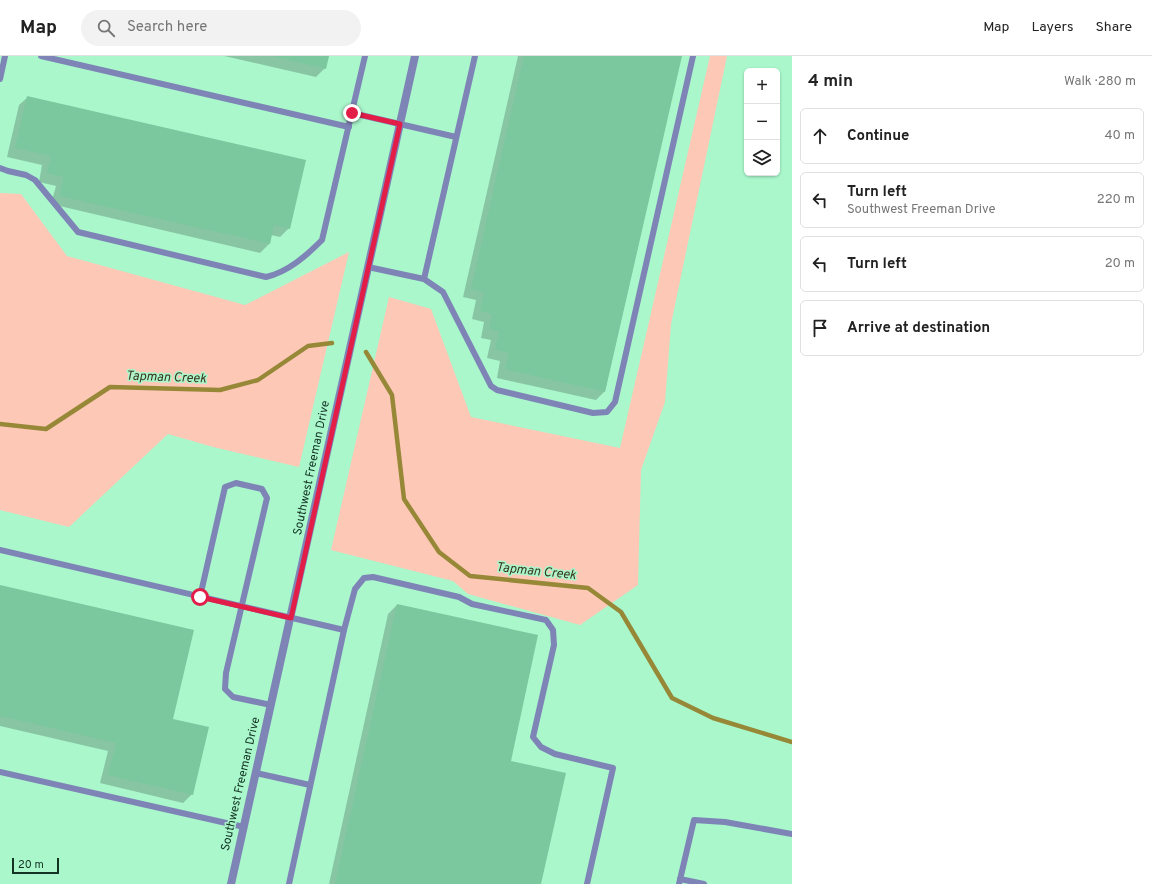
<!DOCTYPE html>
<meta charset="utf-8">
<style>
:root{--surface:#fff;--page:#f2f2f2;--text:#222;--muted:#767676;--line:#e0e0e0}
body{margin:0;font-family:Overpass,sans-serif;background:var(--page);color:var(--text)}
.controls{position:absolute;right:12px;top:12px;display:grid;overflow:hidden;border-radius:6px;box-shadow:0 1px 3px #0004}
.controls button{width:36px;height:36px;display:grid;place-items:center;padding:0;border:0;border-bottom:1px solid var(--line);background:var(--surface);color:var(--text);font:20px sans-serif}
.scale{position:absolute;left:12px;bottom:10px;width:47px;box-sizing:border-box;padding-left:4px;border:2px solid #133323;border-top:0;font-size:11px;line-height:14px;white-space:nowrap;color:#133323;-webkit-text-stroke:3px #aaf7cc;paint-order:stroke}
.stop{position:absolute;width:12px;height:12px;margin:-9px;border:3px solid #e11d48;border-radius:50%;background:#fff}
.stop.end{background:#e11d48;border-color:#fff;box-shadow:0 1px 4px #0008}
.list{margin:0;padding:0;list-style:none}
h2{display:flex;justify-content:space-between;align-items:center;height:52px;margin:0;padding:0 16px;font-size:17px}
h2 small{font-size:13px;font-weight:400;color:var(--muted)}
.list li{display:grid;grid-template-columns:26px 1fr auto;gap:12px;align-items:center;box-sizing:border-box;height:56px;margin:0 8px 8px;padding:0 8px;border:1px solid var(--line);border-radius:6px}
.list b{display:block;font-size:15px;white-space:nowrap}
.list p{margin:0;font-size:13px;white-space:nowrap;color:var(--muted)}
.list em{font-size:13px;font-style:normal;color:var(--muted)}
.icon{flex:none;width:22px;height:22px;fill:none;stroke:currentColor;stroke-width:2;stroke-linecap:round;stroke-linejoin:round}
.map{position:relative;flex:none;width:792px;height:828px;overflow:hidden}
header{display:flex;align-items:center;gap:24px;box-sizing:border-box;height:56px;padding:0 20px;background:var(--surface);border-bottom:1px solid var(--line)}
header strong{font-size:19px}
nav{display:flex;gap:22px;margin-inline-start:auto;font-size:14px}
.search{width:280px;height:36px;background:var(--page);display:flex;align-items:center;gap:10px;box-sizing:border-box;padding:0 14px;border-radius:22px;color:var(--muted);font-size:15px}
main{display:flex}
aside{flex:1;background:var(--surface)}
.map>svg:first-child{display:block}
.green{fill:#fec8b6}
.shadow{fill:#0003}
.lines{fill:none;stroke-linecap:round;stroke-linejoin:round}
.stream{stroke:#968837;stroke-width:4.5}
.building{fill:#7bc79e}
.service{stroke:#7e84b6;stroke-width:6}
.minor{stroke:#7e84b6;stroke-width:8}
.route{stroke:#e11d48;stroke-width:5}
.labels{text-anchor:middle;dominant-baseline:central;stroke-width:3;stroke-linejoin:round;paint-order:stroke}
.street-label{font-size:12px;fill:#133323;stroke:#aaf7cc}
.water-label{font-size:13px;font-style:italic;fill:#3a351c;stroke:#aaf7cc}
</style>
<header>
<strong>Map</strong>
<div class="search"><svg class="icon" aria-label="search" viewBox="0 0 24 24"><circle cx="10" cy="10" r="6"/><path d="M15 15l6 6"/></svg>Search here</div>
<nav><a>Map</a><a>Layers</a><a>Share</a></nav>
</header>
<main>
<div class="map">
<svg width="792" height="828" viewBox="0 0 792 828">
<rect width="100%" height="100%" fill="#aaf7cc"/>
<!-- green -->
<g class="green">
<path d="M710 0H727L671 268 665 346 641 414 638 529 580 569 468 538 453 525 331 494 389 241 431 253 471 361 620 392Z"/>
<path d="M0 137 21 138 67 200 245 249 349 196 299 411 213 391 168 378 69 471 0 454Z"/>
</g>
<!-- shadow -->
<g class="shadow">
<path d="M224 0H328L325 12 316 21Z"/>
<path d="M518 0H681L605 335 596 344 497 322 500 305 487 302 491 284 481 282 484 266 472 263 476 244 463 241Z"/>
<path d="M28 41 289 172 280 181 271 179 269 188 260 197 51 148 56 130 39 126 42 109 7 101 19 49Z"/>
<path d="M0 530 192 738 183 747 100 727 108 695 0 670Z"/>
<path d="M397 549 510 706 540 828H329L388 558Z"/>
</g>
<g class="lines">
<!-- stream -->
<g class="stream">
<path d="M366 296 392 339 404 443 439 496 470 520 588 532 621 556 672 642 713 662 792 686"/>
<path d="M0 368 46 373 110 331 220 334 258 324 308 290 332 287"/>
</g>
</g>
<!-- building -->
<g class="building">
<path d="M273 0H329L326 13Z"/>
<path d="M524 0H682L605 336 505 313 509 297 495 293 499 275 489 273 492 258 480 255 484 236 471 233Z"/>
<path d="M27 40 306 104 290 173 274 169 270 188 59 140 64 121 47 117 51 100 15 92Z"/>
<path d="M0 529 194 574 173 663 209 671 193 739 108 719 116 687 0 660Z"/>
<path d="M397 548 538 579 511 705 566 717 541 828H335Z"/>
</g>
<g class="lines">
<!-- service -->
<g class="service">
<path d="M41 0 349 71"/>
<path d="M0 23 5 0"/>
<path d="M352 57 456 81"/>
<path d="M0 112 8 115 26 119 35 124 78 176 266 221C288 216 306 200 322 184L365 0"/>
<path d="M368 211 424 223 443 236 491 330 497 334 593 357 607 356 615 346 693 0"/>
<path d="M424 223 475 0"/>
<path d="M0 494 344 574"/>
<path d="M200 541 225 431 236 427 262 433 267 442 226 617 225 633 233 641 271 649"/>
<path d="M0 716 244 771"/>
<path d="M256 717 310 729"/>
<path d="M680 823 704 828"/>
<path d="M289 828 344 574 355 533 364 522 373 521 459 541 472 548 546 564 553 574 554 589 533 681 541 691 555 698 613 712 587 828"/>
<path d="M679 828 694 764 725 766 792 778"/>
</g>
<!-- minor -->
<path class="minor" d="M231 828 415 0"/>
</g>
<g class="lines">
<!-- route -->
<path class="route" d="M200 541 291 562 400 68 352 57"/>
</g>
<g class="labels">
<!-- street labels -->
<g class="street-label">
<text transform="translate(312 412) rotate(-78)">Southwest Freeman Drive</text>
<text transform="translate(241 728) rotate(-77)">Southwest Freeman Drive</text>
</g>
<!-- water labels -->
<g class="water-label">
<text transform="translate(166 322) rotate(2)">Tapman Creek</text>
<text transform="translate(536 516) rotate(6)">Tapman Creek</text>
</g>
</g>
</svg>
<div class="controls">
<button>+</button>
<button>−</button>
<button><svg class="icon" aria-label="layers" viewBox="0 0 24 24"><path d="M12 4l9 5-9 5-9-5zM3 14l9 5 9-5"/></svg></button>
</div>
<div class="scale">20 m</div>
<div class="stop" style="left:200px;top:541px"></div>
<div class="stop end" style="left:352px;top:57px"></div>
</div>
<aside>
<h2>4 min<small>Walk · 280 m</small></h2>
<ul class="list">
<li><svg class="icon" aria-label="ahead" viewBox="0 0 24 24"><path d="M12 20V5M6 11l6-6 6 6"/></svg><div><b>Continue</b></div><em>40 m</em></li>
<li><svg class="icon" aria-label="left" viewBox="0 0 24 24"><path d="M17 20v-9H6M10 6l-5 5 5 5"/></svg><div><b>Turn left</b><p>Southwest Freeman Drive</p></div><em>220 m</em></li>
<li><svg class="icon" aria-label="left" viewBox="0 0 24 24"><path d="M17 20v-9H6M10 6l-5 5 5 5"/></svg><div><b>Turn left</b></div><em>20 m</em></li>
<li><svg class="icon" aria-label="arrive" viewBox="0 0 24 24"><path d="M6 21V4h12l-3 4 3 4H6"/></svg><div><b>Arrive at destination</b></div></li>
</ul>
</aside>
</main>
